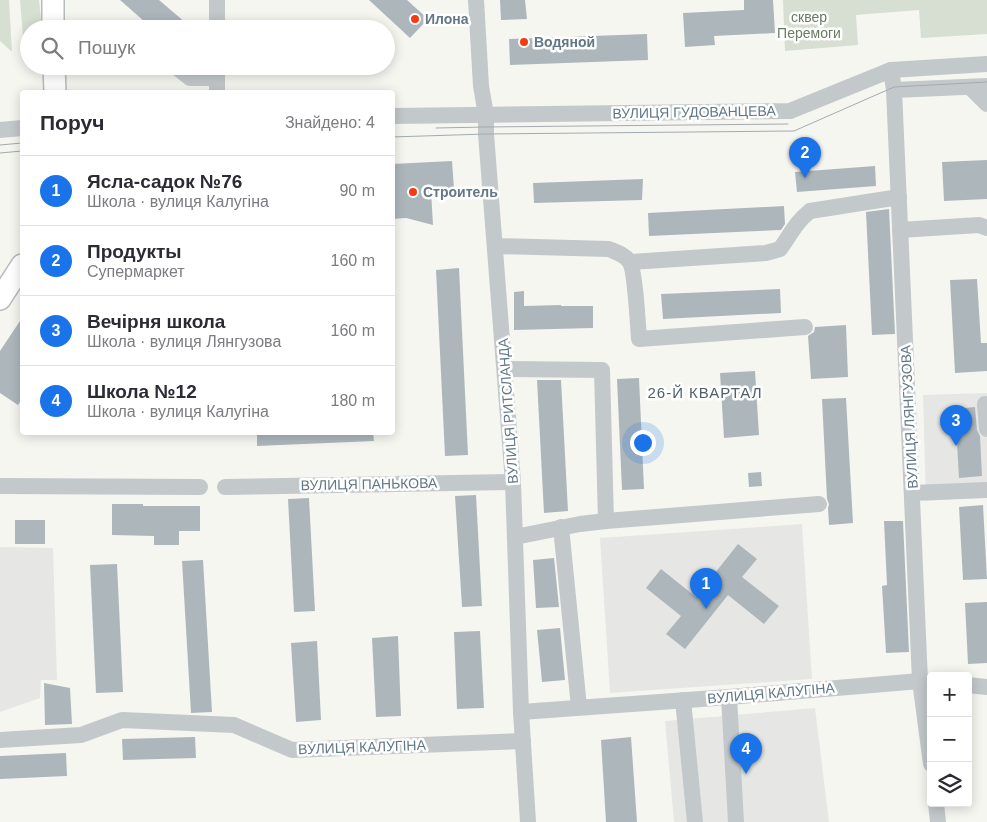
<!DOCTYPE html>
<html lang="uk">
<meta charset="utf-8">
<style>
:root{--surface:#fff;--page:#f2f2f3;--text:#2b2b33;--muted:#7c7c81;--line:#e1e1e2;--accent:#1a73e8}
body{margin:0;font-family:Helvetica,sans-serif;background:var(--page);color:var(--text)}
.controls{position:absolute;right:15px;bottom:15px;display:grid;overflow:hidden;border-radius:5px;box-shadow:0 2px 12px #0003}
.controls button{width:45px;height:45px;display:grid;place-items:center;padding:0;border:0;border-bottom:1px solid var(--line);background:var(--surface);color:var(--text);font:25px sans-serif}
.you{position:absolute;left:642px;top:442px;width:18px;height:18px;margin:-12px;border:4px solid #fff;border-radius:50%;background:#1a73e8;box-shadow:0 0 0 8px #1a73e833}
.badge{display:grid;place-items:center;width:32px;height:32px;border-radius:50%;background:var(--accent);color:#fff;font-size:16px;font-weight:700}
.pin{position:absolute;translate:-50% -41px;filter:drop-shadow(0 1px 2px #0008)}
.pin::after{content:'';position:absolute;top:26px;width:18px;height:15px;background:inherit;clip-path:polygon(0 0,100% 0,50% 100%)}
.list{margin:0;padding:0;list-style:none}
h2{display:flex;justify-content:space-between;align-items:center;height:65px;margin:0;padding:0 20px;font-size:21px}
h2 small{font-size:16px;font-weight:400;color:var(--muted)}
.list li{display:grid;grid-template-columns:32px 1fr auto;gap:15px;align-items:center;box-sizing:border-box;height:70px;padding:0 20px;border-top:1px solid var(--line)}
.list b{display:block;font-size:19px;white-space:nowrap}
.list p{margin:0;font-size:16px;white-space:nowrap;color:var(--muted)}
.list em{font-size:16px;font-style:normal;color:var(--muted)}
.icon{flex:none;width:28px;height:28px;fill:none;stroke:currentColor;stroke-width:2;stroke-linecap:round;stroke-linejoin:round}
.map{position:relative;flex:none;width:987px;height:822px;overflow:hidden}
.search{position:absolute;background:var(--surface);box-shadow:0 2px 12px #0003;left:20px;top:20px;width:375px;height:55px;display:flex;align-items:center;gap:12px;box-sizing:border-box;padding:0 18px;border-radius:28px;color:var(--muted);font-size:19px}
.panel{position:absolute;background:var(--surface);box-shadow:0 2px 12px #0003;left:20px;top:90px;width:375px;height:345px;border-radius:5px}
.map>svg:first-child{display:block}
.built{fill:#e6e7e5}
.green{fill:#d7ded2}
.building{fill:#adb7bb}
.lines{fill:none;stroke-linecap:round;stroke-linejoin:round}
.major-casing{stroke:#b6bbbe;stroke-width:24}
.minor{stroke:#c3c8cb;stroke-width:16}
.major{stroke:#fff;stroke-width:21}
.tram{stroke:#a3abb0;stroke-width:1}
.poi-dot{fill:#f43c13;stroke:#fff;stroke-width:2}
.labels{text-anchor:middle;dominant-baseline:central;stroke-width:5;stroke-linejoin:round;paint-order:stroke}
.park-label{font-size:14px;fill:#687c61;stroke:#fff}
.poi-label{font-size:14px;font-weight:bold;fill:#627886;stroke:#fff;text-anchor:start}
.street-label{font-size:14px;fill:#627886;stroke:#fff}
.neighbourhood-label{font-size:15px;letter-spacing:1px;fill:#50606a;stroke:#fff}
</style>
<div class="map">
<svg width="987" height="822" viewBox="0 0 987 822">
<rect width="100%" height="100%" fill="#f6f6f1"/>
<!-- built -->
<g class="built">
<path d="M987 393V497L926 501 923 395Z"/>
<path d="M802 524 812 679 610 693 600 538Z"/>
<path d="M0 547 53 548 57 680H41L40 698 0 712Z"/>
<path d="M815 708 829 822H674L665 721Z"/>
</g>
<!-- green -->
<g class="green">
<path d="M0 0H9L12 52 0 41Z"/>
<path d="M20 0H39L42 29H29V65L25 61Z"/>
<path d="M783 0H987V34L921 38 919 10 856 15 858 45 785 51Z"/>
</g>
<!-- building -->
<g class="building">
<path d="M120 0H159L193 29H153Z"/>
<path d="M369 0H407L428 19 410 38Z"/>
<path d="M500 0H525L527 19 501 20Z"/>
<path d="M744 0H773L775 33 714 36 715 45 685 47 683 13 744 10Z"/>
<path d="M647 34 648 60 510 65 509 39Z"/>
<path d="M987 160V199L944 201 942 162Z"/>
<path d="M452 161 454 189 431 191 433 225 406 218 392 219V193H394L392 164Z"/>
<path d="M875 166 876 186 797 192 795 172Z"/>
<path d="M643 179 642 200 534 203 533 183Z"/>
<path d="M784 206 785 224 781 230 649 236 648 213Z"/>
<path d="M889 209 895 334 872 335 866 212Z"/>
<path d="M459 268 468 455 445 456 436 270Z"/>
<path d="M977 279 981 343H987V371L955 373 950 280Z"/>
<path d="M780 289 781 313 663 319 661 294Z"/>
<path d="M524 291V306L561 305V306H593V328L514 330V292Z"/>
<path d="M22 318V399L18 405 0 393V351Z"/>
<path d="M846 325 848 377 811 379 808 336 814 332 815 327Z"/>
<path d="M755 371 759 435 724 438 720 373Z"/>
<path d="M639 378 644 489 622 490 617 379Z"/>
<path d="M537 380H561L568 511 544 513Z"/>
<path d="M846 398 853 523 829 525 828 508 829 504 827 499 822 399Z"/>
<path d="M975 407 977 430 980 436 982 476 959 478 955 409Z"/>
<path d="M257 432H373L374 441 257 446Z"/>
<path d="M761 472 762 486 749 487 748 473Z"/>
<path d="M476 495 482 606 462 607 455 496Z"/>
<path d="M309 498 315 611 294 612 288 499Z"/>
<path d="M112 504H143V506H200V531H179V545H154V536L112 535Z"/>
<path d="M983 505 987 579 963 580 959 507Z"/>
<rect x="15" y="520" width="30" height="24"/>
<path d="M884 521H903L909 652 886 653 882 586 887 585Z"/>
<path d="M738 544 757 559 742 577 779 606 764 624 728 595 685 649 666 634 681 616 646 588 661 569 696 597Z"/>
<path d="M554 558 559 607 536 608 533 560Z"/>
<path d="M203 560 212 712 191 713 182 561Z"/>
<path d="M117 564 123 692 96 693 90 565Z"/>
<path d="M987 602V663L968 664 965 603Z"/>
<path d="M560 628 565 680 542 682 537 630Z"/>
<path d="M480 631 484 708 457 709 454 632Z"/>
<path d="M398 636 401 716 376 717 372 638Z"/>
<path d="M317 641 321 720 296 722 291 643Z"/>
<path d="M44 683 70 688 72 724 45 725Z"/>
<path d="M195 737 196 758 123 760 122 739Z"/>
<path d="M631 737 637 822H606L601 740Z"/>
<path d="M66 753 67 776 0 779V756Z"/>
</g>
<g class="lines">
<!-- major casing -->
<g class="major-casing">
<g id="major">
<path d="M53 0V29"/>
<path d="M54 66 55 92"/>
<path d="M0 299 22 265"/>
</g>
</g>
<!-- minor -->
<g class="minor">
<path d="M217 0V29"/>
<path d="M476 0 481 86 486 115V134L513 482 521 712 528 822"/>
<path d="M175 66 190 78H217"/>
<path d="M217 66V92"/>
<path d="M891 70 894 90 920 681 931 764"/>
<path d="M970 87 987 104"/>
<path d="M894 90 987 86"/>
<path d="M392 116 790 111 891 70 987 64"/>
<path d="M0 130 22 128"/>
<path d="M900 230 979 225 987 228"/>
<path d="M495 246 609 249C616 252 625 255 629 261 635 268 638 326 639 339L805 327"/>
<path d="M631 262 766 253 780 249C791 234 795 223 810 211L899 197"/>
<path d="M505 369 602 370 606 521"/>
<path d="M985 404 987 429"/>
<path d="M0 486 200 487"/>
<path d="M225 487 513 482"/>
<path d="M912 493 987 490"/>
<path d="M561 527 579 707"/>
<path d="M515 537 580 524 606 521 819 504"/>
<path d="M968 685 987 687"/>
<path d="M729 697 736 822"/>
<path d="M683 700 695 822"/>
<path d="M521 712 729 697 920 681 930 682"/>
<path d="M0 740 81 735 122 720 234 725 292 750 523 741"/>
<path d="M936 803 938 822"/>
</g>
<!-- major -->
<use href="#major" class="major"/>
<!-- tram -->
<g class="tram">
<path d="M436 128 486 127 788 124"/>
<path d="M392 137 486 134 794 131 894 87 987 82"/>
<path d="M0 145 22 143"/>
<path d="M0 153 22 151"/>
</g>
</g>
<!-- markers -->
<g class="poi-dot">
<circle cx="415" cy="19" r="5"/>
<circle cx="524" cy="42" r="5"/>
<circle cx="413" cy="192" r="5"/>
</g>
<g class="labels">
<!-- park labels -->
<g class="park-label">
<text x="809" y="17">сквер<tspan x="809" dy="16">Перемоги</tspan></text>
</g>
<!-- poi labels -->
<g class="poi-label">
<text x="425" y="19">Илона</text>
<text x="534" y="42">Водяной</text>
<text x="423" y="192">Строитель</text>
</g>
<!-- street labels -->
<g class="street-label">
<text transform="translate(694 112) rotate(-1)">ВУЛИЦЯ ГУДОВАНЦЕВА</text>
<text transform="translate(508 411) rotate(-94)">ВУЛИЦЯ РИТСЛАНДА</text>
<text transform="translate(909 417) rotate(-93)">ВУЛИЦЯ ЛЯНГУЗОВА</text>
<text transform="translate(369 484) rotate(-1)">ВУЛИЦЯ ПАНЬКОВА</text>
<text transform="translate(771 693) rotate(-5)">ВУЛИЦЯ КАЛУГІНА</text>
<text transform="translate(362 747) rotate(-2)">ВУЛИЦЯ КАЛУГІНА</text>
</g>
<!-- neighbourhood labels -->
<g class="neighbourhood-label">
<text x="705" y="392">26-Й КВАРТАЛ</text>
</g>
</g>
</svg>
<div class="controls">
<button>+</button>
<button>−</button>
<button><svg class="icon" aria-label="layers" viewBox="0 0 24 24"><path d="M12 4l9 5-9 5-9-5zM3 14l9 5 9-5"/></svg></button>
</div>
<div class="you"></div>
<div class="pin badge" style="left:706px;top:609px">1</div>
<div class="pin badge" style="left:805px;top:178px">2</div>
<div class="pin badge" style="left:956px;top:446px">3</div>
<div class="pin badge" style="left:746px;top:774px">4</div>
<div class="search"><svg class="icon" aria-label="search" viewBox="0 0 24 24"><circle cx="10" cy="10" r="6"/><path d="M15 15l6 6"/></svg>Пошук</div>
<section class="panel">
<h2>Поруч<small>Знайдено: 4</small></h2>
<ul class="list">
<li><span class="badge">1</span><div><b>Ясла-садок №76</b><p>Школа · вулиця Калугіна</p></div><em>90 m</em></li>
<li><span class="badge">2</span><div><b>Продукты</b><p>Супермаркет</p></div><em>160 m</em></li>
<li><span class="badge">3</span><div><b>Вечірня школа</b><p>Школа · вулиця Лянгузова</p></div><em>160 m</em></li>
<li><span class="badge">4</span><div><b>Школа №12</b><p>Школа · вулиця Калугіна</p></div><em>180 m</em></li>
</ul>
</section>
</div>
